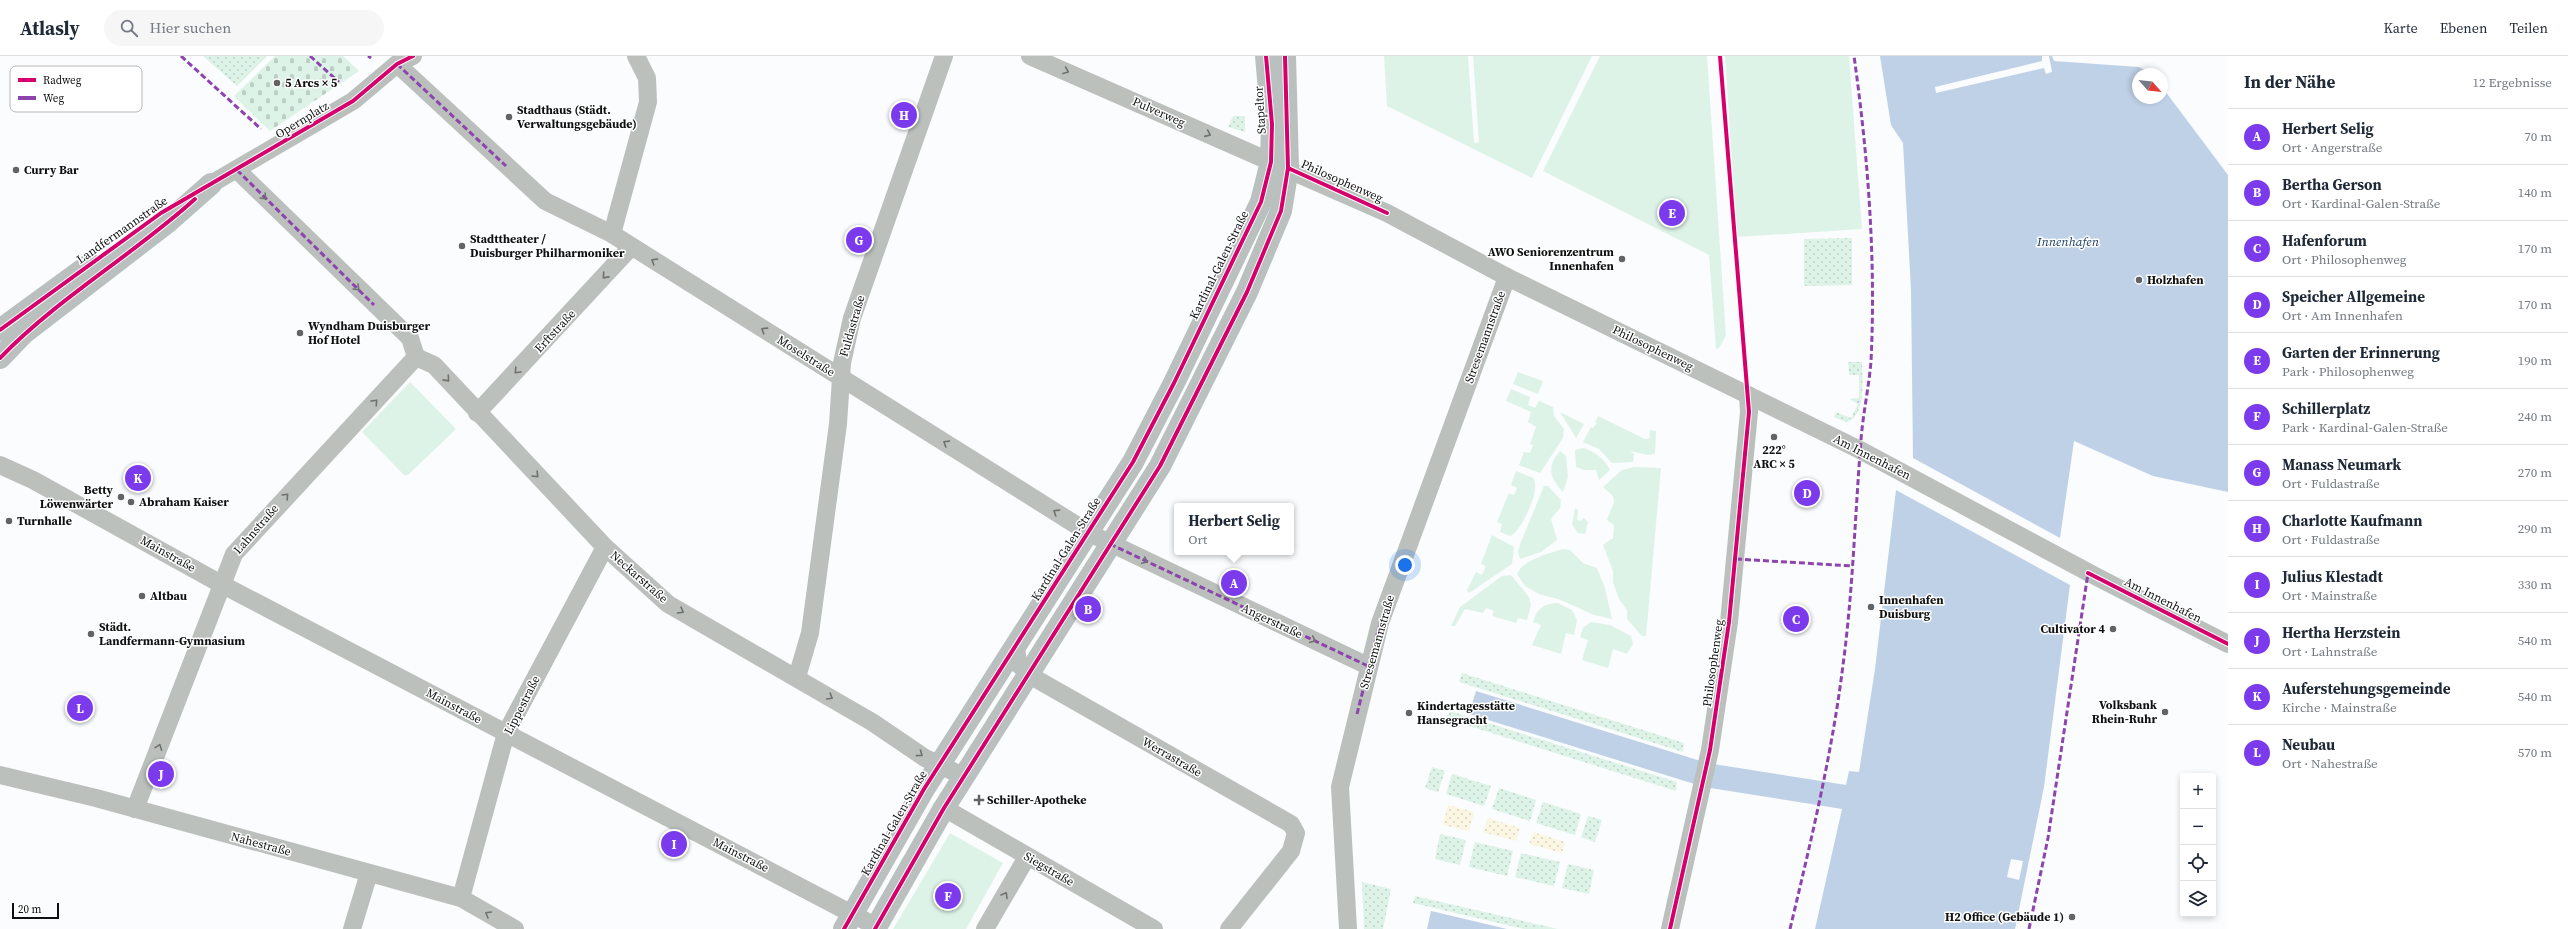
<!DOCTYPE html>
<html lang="de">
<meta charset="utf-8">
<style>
:root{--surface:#fff;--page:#f6f6f7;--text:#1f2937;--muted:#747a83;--line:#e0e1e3;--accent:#7c3aed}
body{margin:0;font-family:"Source Serif 4",serif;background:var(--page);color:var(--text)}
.controls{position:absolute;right:12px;bottom:12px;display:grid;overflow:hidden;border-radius:4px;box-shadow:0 2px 6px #0003}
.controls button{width:36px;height:36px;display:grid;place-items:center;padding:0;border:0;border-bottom:1px solid var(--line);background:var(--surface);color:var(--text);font:20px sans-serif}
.compass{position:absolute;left:2132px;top:12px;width:36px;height:36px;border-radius:50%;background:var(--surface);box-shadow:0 2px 6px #0003;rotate:117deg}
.scale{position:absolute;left:12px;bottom:10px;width:47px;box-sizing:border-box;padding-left:4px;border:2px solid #0f1011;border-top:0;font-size:11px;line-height:14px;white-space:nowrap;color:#0f1011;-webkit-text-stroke:3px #fff;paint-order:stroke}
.you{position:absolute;left:1405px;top:509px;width:14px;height:14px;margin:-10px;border:3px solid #fff;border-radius:50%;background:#1a73e8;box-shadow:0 0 0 6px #1a73e833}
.badge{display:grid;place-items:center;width:26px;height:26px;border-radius:50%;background:var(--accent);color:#fff;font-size:13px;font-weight:700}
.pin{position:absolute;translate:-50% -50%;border:2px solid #fff;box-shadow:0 1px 4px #0006}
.popup{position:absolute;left:1174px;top:447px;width:120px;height:52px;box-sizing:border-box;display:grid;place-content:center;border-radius:4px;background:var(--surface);filter:drop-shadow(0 1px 3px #0005);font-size:13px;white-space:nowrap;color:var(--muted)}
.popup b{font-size:15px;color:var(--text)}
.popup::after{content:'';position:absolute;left:50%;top:100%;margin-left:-8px;border:8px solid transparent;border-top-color:var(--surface)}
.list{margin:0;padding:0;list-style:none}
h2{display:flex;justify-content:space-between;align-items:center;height:52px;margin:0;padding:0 16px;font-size:17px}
h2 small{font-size:13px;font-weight:400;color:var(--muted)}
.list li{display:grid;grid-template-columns:26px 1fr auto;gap:12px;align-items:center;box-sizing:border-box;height:56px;padding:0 16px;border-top:1px solid var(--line)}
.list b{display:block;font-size:15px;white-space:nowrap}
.list p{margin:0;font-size:13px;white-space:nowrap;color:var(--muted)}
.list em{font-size:13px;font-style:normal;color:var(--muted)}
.icon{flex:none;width:22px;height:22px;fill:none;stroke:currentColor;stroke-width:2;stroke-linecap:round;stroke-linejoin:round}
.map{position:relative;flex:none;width:2228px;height:873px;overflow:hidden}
header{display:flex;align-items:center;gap:24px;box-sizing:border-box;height:56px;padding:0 20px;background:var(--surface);border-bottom:1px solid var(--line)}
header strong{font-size:19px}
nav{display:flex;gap:22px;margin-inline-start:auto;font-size:14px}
.search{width:280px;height:36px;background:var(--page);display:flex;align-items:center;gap:10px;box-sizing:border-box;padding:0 14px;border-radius:22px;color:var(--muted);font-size:15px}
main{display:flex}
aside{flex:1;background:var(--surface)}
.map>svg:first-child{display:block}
.grass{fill:url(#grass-dots)}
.sand{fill:url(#sand-dots)}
.cemetery{fill:url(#cemetery-stones)}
.green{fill:#def3e7}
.water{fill:#bfd1e7}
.pier{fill:#fafcfe}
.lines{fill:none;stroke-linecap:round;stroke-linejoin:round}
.minor{stroke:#bbc0bd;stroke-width:18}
.secondary{stroke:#bac0bd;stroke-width:22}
.quiet{stroke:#8e44ad;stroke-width:3;stroke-dasharray:6 3;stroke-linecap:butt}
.cycleway-casing{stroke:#fff;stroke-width:6}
.cycleway{stroke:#d6006c;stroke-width:4}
.oneway{stroke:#6e7170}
.poi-dot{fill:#616364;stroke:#fff;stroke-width:1.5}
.labels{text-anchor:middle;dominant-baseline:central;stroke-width:3;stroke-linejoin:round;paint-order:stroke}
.poi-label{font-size:12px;font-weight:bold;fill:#0f1011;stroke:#fff;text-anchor:start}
.street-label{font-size:12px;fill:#0f1011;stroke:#fff}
.water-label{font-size:13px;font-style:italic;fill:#1a3c64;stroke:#fff}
.key{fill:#fff;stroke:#b7b7b8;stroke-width:1}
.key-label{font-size:11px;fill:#0f1011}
</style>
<header>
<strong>Atlasly</strong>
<div class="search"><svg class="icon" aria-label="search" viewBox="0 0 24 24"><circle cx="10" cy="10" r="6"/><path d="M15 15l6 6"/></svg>Hier suchen</div>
<nav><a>Karte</a><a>Ebenen</a><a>Teilen</a></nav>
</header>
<main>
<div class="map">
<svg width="2228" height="873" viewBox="0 0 2228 873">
<defs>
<pattern id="grass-dots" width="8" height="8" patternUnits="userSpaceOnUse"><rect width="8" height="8" fill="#def3e7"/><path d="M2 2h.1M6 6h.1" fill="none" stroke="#bdcfc5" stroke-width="1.8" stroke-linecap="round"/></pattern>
<pattern id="sand-dots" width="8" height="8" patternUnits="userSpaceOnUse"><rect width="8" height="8" fill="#fbf6e2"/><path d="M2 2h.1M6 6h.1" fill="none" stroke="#d6d2c1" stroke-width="1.8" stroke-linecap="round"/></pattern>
<pattern id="cemetery-stones" width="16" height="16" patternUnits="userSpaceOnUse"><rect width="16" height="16" fill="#def3e7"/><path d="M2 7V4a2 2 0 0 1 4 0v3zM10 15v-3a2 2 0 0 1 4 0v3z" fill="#bdcfc5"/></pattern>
</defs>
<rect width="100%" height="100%" fill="#fafcfe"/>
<!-- grass -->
<g class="grass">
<path d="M203 0H267L237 30Z"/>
<path d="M1233 60H1245V76L1228 71Z"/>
<path d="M1852 182V229L1804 230V183Z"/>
<path d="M1848 306H1862C1862 322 1867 361 1846 366L1834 361 1836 356 1851 362 1858 348 1849 343 1859 342V319H1849Z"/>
<path d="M1462 617 1684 687 1683 696 1459 626Z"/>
<path d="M1450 655 1677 726 1676 735 1447 663Z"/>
<path d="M1432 711 1445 715 1438 736 1425 732Z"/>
<path d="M1452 718 1491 730 1484 750 1446 738Z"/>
<path d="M1499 732 1536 744 1530 765 1492 753Z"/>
<path d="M1543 746 1581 758 1575 779 1536 767Z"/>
<path d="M1588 760 1602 764 1595 786 1581 781Z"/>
<path d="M1440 778 1466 784 1460 809 1435 803Z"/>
<path d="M1475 786 1513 795 1507 820 1469 811Z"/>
<path d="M1521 797 1560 806 1554 830 1515 821Z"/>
<path d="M1568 808 1594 814 1589 838 1562 832Z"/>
<path d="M1362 826 1391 833 1383 873H1364Z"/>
<path d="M1415 840 1558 873H1524L1413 847Z"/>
</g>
<!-- sand -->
<g class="sand">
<path d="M1448 749 1474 756 1469 775 1443 769Z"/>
<path d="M1488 762 1520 772 1516 785 1483 776Z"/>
<path d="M1533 776 1565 786 1562 797 1529 788Z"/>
</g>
<!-- cemetery -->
<path class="cemetery" d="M275 0H343L359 15 270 75 234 40Z"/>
<!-- green -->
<g class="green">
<path d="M1384 0H1468L1474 87 1479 86 1473 0H1592L1532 122 1387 50Z"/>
<path d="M1600 0H1707L1726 280 1719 292 1716 293 1709 199 1543 115Z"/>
<path d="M1725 0H1849L1862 173 1737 181Z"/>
<path d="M1518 316 1543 325 1538 338 1513 328Z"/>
<path d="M410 326 456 373 408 419H404L362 376Z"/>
<path d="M1511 333 1530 341 1528 349 1535 352 1539 345 1553 351 1554 360 1564 373 1563 382 1540 417 1519 409 1524 396 1530 397 1533 389 1530 388 1536 371 1528 366 1531 356 1506 345Z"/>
<path d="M1560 356 1584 368 1576 382Z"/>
<path d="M1598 360 1645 383H1649L1650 374 1656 375 1655 398 1648 399 1630 395 1634 398 1633 406 1612 407 1599 393 1583 386 1591 371 1593 372 1597 367 1595 366Z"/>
<path d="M1584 392C1595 396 1605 403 1610 414L1599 424 1596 414H1584L1576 411 1575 394Z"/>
<path d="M1560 395 1566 400 1568 421 1563 436C1550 422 1546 411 1560 395Z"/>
<path d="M1634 411 1661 412 1646 580H1642L1627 563V554L1619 543 1613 526V515L1603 489 1613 482 1614 469 1607 464 1614 446 1613 440 1603 431 1622 414Z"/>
<path d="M1516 415 1533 422C1542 432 1521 476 1510 480L1500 476 1502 468 1497 466 1509 437 1514 439 1517 432 1511 429Z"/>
<path d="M1544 430H1548L1561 444 1560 452 1551 463 1557 484 1541 496 1520 503 1518 496 1521 486Z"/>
<path d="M1575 452 1578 454 1577 464 1580 465 1584 462 1588 466 1585 478 1578 477 1572 468Z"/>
<path d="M1492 479 1514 491 1512 508 1469 537 1467 534 1476 516 1482 519 1486 510 1481 508Z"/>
<path d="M1563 493 1570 494 1583 507 1597 512 1605 532 1612 563 1594 559 1561 544 1539 538 1525 530 1517 518C1522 504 1550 497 1563 493Z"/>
<path d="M1511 519 1529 541 1531 549 1527 564 1518 562 1516 567 1492 560 1494 555 1486 552 1483 557 1465 553 1455 570H1451L1460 551 1502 520Z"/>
<path d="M1558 547 1572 554 1577 564 1574 579 1566 577 1561 598 1532 589 1541 569 1533 566C1537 553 1543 547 1558 547Z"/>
<path d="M1591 566 1610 569 1631 580 1633 588 1627 598 1613 593 1608 612 1582 604 1588 584 1580 581 1583 572Z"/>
<path d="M950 777 1003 807 966 873H893Z"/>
</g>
<!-- water -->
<g class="water">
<path d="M1880 0H2052L2054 5 2139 11 2152 18H2138V42H2162V31L2228 119V436L2153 420 2074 385 2060 482 1913 402 1911 234 1903 87 1891 69Z"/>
<path d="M1896 434 2070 529 2044 731 2015 873H1815L1842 753 1704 731 1469 658 1476 635 1707 707 1846 729 1849 715 1859 716 1875 613Z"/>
<path d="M1431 855 1507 873H1427Z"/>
</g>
<!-- pier -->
<g class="pier">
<path d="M2042 0H2049L2052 16 2046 18 2044 12 1936 37 1935 31 2042 5Z"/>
<path d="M2011 803 2023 805 2019 824 2007 821Z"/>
</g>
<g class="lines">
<!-- minor -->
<g class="minor">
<path d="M1030 0 1387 157 1507 221 1860 394 2097 521 2228 588"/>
<path d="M397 8 545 145 612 178 1089 477 1368 610"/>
<path d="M237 114 410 282 416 301"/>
<path d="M211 128 353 45 397 8 413 0"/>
<path d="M612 178 648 46 647 22 636 0"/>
<path d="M416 301 434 309 605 491 668 548 872 666 925 702 965 721"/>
<path d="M477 357 631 191"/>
<path d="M0 409 33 424 221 528 877 871"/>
<path d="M1016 590 1018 608 1038 624 1291 768 1296 777 1291 795 1229 873"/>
<path d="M797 621 810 577 838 368 842 307 852 262 944 0"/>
<path d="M0 719 96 742 461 842 515 873"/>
<path d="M944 752 1154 873"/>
<path d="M135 753 234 498 416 301"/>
<path d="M461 842 506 677 605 491"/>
<path d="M352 873 369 817"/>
<path d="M985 873 1027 801"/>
<path d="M1348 873 1340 731 1380 567 1507 221"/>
<path d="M1670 873 1710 694 1729 566 1749 356 1748 339"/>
</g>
<!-- secondary -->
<g class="secondary">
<path d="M0 274 90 208"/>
<path d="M0 302 24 277 168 166 211 128"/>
<path d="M844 873 924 733 1133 406 1174 327 1261 146 1271 106 1272 68 1266 0"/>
<path d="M875 873 944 752 1160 410 1247 236 1281 155 1288 112 1285 0"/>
</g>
<!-- quiet -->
<g class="quiet">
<path d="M181 0 261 73"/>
<path d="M310 0 339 26"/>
<path d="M368 0 371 2"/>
<path d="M397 8 506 110"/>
<path d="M237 114 374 249"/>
<path d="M1110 488 1368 610"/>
<path d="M1736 503 1853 510"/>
<path d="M1357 658 1380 567"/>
<path d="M1790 873C1811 785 1832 698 1843 609 1853 534 1855 459 1861 384 1863 357 1869 331 1871 305 1876 203 1868 100 1854 0"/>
<path d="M2029 873 2048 782 2088 517"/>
</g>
<!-- cycleway casing -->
<g class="cycleway-casing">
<g id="cycleway">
<path d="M1288 112 1387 157"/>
<path d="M0 274 161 157 353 45 397 8 413 0"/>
<path d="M0 302C58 242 133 199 195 143"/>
<path d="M2088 517 2228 588"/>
<path d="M844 873 924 733 1133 406 1174 327 1261 146 1271 106 1272 68 1266 0"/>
<path d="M875 873 944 752 1160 410 1247 236 1281 155 1288 112 1285 0"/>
<path d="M1670 873 1710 694 1729 566 1749 356 1720 0"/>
</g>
</g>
<!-- cycleway -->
<use href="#cycleway" class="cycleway"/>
</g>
<!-- one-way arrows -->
<defs><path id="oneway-chevron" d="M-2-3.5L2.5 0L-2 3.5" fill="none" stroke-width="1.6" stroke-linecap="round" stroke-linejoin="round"/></defs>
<g class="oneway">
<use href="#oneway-chevron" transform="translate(1066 15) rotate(23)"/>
<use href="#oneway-chevron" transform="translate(1208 78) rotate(24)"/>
<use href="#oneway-chevron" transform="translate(264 141) rotate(45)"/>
<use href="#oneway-chevron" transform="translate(654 205) rotate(-148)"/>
<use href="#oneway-chevron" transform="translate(605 220) rotate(132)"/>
<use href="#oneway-chevron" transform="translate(357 232) rotate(45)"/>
<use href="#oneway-chevron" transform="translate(764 274) rotate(-148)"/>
<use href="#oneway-chevron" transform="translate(517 315) rotate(133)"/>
<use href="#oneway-chevron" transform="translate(447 323) rotate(48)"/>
<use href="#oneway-chevron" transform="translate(375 346) rotate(-47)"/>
<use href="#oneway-chevron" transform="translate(946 387) rotate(-148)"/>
<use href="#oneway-chevron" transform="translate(536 419) rotate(46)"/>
<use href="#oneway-chevron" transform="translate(286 440) rotate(-46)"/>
<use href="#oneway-chevron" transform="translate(1056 456) rotate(-148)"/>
<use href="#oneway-chevron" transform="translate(1145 505) rotate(25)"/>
<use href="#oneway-chevron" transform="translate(681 555) rotate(30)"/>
<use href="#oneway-chevron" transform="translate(1313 584) rotate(25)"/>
<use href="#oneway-chevron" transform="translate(830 641) rotate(31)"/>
<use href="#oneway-chevron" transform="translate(159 691) rotate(-69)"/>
<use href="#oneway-chevron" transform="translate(920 698) rotate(36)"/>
<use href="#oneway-chevron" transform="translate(1005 839) rotate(-60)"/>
<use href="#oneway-chevron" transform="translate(488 858) rotate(-150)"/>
</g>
<!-- markers -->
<g class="poi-dot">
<circle cx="277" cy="27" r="4"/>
<circle cx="509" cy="61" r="4"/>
<circle cx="16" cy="114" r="4"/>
<circle cx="462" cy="190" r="4"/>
<circle cx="1622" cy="203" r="4"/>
<circle cx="2139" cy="224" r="4"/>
<circle cx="300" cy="277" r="4"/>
<circle cx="1774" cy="381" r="4"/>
<circle cx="121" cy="441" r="4"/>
<circle cx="131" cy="446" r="4"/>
<circle cx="9" cy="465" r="4"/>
<circle cx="142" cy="540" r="4"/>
<circle cx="1871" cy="551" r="4"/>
<circle cx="2113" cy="573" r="4"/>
<circle cx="91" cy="578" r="4"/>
<circle cx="2165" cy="656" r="4"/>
<circle cx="1409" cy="657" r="4"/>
<path d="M977 738h4v4h4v4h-4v4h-4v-4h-4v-4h4z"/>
<circle cx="2072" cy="861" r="4"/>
</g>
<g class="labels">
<!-- poi labels -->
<g class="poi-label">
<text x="285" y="27">5 Arcs × 5</text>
<text x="517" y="54">Stadthaus (Städt.<tspan x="517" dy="14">Verwaltungsgebäude)</tspan></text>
<text x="24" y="114">Curry Bar</text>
<text x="470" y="183">Stadttheater /<tspan x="470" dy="14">Duisburger Philharmoniker</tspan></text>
<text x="1614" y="196" text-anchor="end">AWO Seniorenzentrum<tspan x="1614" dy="14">Innenhafen</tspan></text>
<text x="2147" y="224">Holzhafen</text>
<text x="308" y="270">Wyndham Duisburger<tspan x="308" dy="14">Hof Hotel</tspan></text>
<text x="1774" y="394" text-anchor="middle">222°<tspan x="1774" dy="14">ARC × 5</tspan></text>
<text x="113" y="434" text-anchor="end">Betty<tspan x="113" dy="14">Löwenwärter</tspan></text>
<text x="139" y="446">Abraham Kaiser</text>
<text x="17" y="465">Turnhalle</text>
<text x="150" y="540">Altbau</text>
<text x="1879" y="544">Innenhafen<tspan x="1879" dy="14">Duisburg</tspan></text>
<text x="99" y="571">Städt.<tspan x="99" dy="14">Landfermann-Gymnasium</tspan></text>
<text x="2105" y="573" text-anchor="end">Cultivator 4</text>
<text x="2157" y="649" text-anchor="end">Volksbank<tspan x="2157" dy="14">Rhein-Ruhr</tspan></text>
<text x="1417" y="650">Kindertagesstätte<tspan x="1417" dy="14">Hansegracht</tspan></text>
<text x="987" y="744">Schiller-Apotheke</text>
<text x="2064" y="861" text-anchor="end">H2 Office (Gebäude 1)</text>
</g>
<!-- street labels -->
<g class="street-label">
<text transform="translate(1260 54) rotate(-94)">Stapeltor</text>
<text transform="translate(1159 56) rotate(24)">Pulverweg</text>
<text transform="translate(302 64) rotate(-31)">Opernplatz</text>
<text transform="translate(1342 125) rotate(24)">Philosophenweg</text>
<text transform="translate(122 174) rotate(-35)">Landfermannstraße</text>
<text transform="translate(1219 209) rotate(-64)">Kardinal-Galen-Straße</text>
<text transform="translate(852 270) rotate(-74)">Fuldastraße</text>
<text transform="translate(555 275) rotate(-47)">Erftstraße</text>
<text transform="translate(1485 281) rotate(-70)">Stresemannstraße</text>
<text transform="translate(1653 292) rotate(26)">Philosophenweg</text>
<text transform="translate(806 300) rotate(32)">Moselstraße</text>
<text transform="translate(1872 401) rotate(27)">Am Innenhafen</text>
<text transform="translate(256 473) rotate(-49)">Lahnstraße</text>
<text transform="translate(1066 493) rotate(-58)">Kardinal-Galen-Straße</text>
<text transform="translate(168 498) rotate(29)">Mainstraße</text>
<text transform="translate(639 521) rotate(41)">Neckarstraße</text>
<text transform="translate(2163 544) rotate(27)">Am Innenhafen</text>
<text transform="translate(1272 565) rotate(25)">Angerstraße</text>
<text transform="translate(1377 586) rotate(-74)">Stresemannstraße</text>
<text transform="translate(1713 607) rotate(-82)">Philosophenweg</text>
<text transform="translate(522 649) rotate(-63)">Lippestraße</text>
<text transform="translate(454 650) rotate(28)">Mainstraße</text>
<text transform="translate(1172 701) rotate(30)">Werrastraße</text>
<text transform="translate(894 767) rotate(-60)">Kardinal-Galen-Straße</text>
<text transform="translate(261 788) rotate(15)">Nahestraße</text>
<text transform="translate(741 799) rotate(27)">Mainstraße</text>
<text transform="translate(1049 813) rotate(30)">Siegstraße</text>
</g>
<!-- water labels -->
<g class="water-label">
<text x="2068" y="185">Innenhafen</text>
</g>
</g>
<!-- legend -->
<rect x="10" y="10" width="132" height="46" rx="6" class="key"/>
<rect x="18" y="22" width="18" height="4" fill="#d6006c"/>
<rect x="18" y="40" width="18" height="4" fill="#8e44ad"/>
<g class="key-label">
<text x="43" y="28">Radweg</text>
<text x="43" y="46">Weg</text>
</g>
</svg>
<div class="controls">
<button>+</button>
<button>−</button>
<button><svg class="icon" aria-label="locate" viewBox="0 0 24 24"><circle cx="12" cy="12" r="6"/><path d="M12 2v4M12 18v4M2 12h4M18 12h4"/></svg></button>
<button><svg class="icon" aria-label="layers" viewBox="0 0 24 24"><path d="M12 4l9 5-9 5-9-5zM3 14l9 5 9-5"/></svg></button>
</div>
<svg class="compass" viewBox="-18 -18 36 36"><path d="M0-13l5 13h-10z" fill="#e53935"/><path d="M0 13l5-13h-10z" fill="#747a83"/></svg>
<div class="scale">20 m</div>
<div class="you"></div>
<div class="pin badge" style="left:1234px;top:527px">A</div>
<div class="popup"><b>Herbert Selig</b>Ort</div>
<div class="pin badge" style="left:1088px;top:553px">B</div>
<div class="pin badge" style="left:1796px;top:563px">C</div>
<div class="pin badge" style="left:1807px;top:437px">D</div>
<div class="pin badge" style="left:1672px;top:157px">E</div>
<div class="pin badge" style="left:948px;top:840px">F</div>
<div class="pin badge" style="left:859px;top:184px">G</div>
<div class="pin badge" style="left:904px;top:59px">H</div>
<div class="pin badge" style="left:674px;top:788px">I</div>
<div class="pin badge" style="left:161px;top:718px">J</div>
<div class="pin badge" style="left:138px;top:422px">K</div>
<div class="pin badge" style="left:80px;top:652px">L</div>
</div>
<aside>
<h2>In der Nähe<small>12 Ergebnisse</small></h2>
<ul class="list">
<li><span class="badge">A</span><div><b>Herbert Selig</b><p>Ort · Angerstraße</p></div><em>70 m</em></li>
<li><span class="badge">B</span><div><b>Bertha Gerson</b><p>Ort · Kardinal-Galen-Straße</p></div><em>140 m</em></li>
<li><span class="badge">C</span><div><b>Hafenforum</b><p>Ort · Philosophenweg</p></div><em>170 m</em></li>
<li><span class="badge">D</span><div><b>Speicher Allgemeine</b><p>Ort · Am Innenhafen</p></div><em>170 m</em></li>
<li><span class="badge">E</span><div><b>Garten der Erinnerung</b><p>Park · Philosophenweg</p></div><em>190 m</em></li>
<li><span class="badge">F</span><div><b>Schillerplatz</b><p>Park · Kardinal-Galen-Straße</p></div><em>240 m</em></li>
<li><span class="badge">G</span><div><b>Manass Neumark</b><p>Ort · Fuldastraße</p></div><em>270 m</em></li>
<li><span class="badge">H</span><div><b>Charlotte Kaufmann</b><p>Ort · Fuldastraße</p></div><em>290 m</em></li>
<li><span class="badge">I</span><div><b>Julius Klestadt</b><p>Ort · Mainstraße</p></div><em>330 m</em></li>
<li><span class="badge">J</span><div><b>Hertha Herzstein</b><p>Ort · Lahnstraße</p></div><em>540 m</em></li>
<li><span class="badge">K</span><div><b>Auferstehungsgemeinde</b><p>Kirche · Mainstraße</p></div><em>540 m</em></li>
<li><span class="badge">L</span><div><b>Neubau</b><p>Ort · Nahestraße</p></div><em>570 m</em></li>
</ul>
</aside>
</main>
